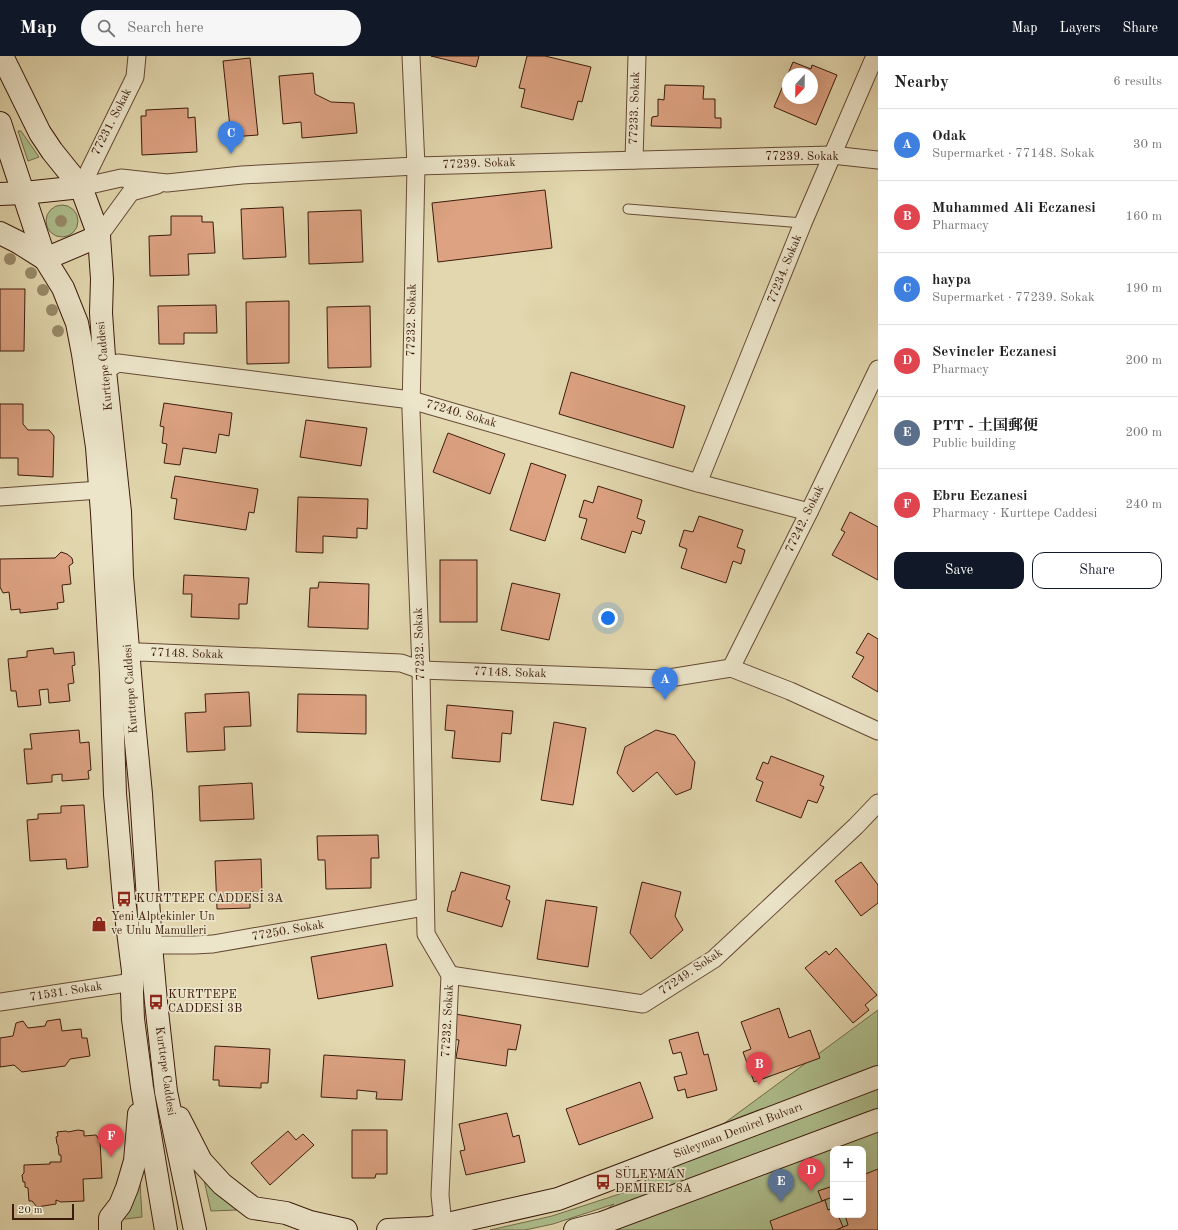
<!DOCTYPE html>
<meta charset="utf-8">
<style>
:root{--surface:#fff;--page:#f6f6f6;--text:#222;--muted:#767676;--line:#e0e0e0;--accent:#111827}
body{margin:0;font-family:"Old Standard TT","Noto Serif SC",serif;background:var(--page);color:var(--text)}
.controls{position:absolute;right:12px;bottom:12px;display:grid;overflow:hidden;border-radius:8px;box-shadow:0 4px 16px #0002}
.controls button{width:36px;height:36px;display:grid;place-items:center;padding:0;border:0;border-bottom:1px solid var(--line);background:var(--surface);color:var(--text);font:20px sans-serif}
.compass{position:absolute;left:782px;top:12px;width:36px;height:36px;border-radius:50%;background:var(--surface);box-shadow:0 4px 16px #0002;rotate:202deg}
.scale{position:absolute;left:12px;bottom:10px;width:62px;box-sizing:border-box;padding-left:4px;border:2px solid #3c1b0c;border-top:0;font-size:11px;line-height:14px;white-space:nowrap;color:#3c1b0c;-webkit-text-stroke:3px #ece5ca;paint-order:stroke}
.you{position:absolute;left:608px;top:562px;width:14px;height:14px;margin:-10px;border:3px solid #fff;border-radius:50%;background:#1a73e8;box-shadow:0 0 0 6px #1a73e833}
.badge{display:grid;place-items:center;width:26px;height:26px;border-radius:50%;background:var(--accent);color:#fff;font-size:13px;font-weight:700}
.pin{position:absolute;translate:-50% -33px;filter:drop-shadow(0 1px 2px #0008)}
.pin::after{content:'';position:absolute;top:21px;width:14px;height:12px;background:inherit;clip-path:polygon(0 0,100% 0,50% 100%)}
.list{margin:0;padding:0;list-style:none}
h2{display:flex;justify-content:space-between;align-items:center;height:52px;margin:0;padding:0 16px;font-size:17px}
h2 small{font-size:13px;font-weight:400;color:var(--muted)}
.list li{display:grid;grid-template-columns:26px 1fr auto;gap:12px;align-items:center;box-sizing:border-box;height:72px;padding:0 16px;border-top:1px solid var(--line)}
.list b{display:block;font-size:15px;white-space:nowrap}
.list p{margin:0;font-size:13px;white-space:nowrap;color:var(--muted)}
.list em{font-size:13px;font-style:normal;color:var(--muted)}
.actions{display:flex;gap:8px;padding:12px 16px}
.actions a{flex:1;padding:9px 0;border:1px solid var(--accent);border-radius:12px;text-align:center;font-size:14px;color:var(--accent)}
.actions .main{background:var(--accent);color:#fff}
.icon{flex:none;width:22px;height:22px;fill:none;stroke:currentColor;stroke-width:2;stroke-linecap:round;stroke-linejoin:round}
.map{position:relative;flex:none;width:878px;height:1174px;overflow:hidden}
header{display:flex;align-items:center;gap:24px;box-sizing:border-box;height:56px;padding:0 20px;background:var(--accent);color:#fff}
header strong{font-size:19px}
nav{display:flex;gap:22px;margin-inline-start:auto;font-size:14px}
.search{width:280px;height:36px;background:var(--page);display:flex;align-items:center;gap:10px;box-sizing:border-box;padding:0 14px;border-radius:22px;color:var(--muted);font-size:15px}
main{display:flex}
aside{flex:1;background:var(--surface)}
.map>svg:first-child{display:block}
.green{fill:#aebf8e;stroke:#756d4d;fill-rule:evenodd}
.building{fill:#dca282;stroke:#3c1b0c;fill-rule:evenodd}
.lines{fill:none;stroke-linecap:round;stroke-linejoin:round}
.lane-casing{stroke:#664a34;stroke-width:11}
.street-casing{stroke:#664a34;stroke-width:19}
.secondary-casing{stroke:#3c1b0c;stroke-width:24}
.lane{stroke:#ece5ca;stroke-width:9}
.street{stroke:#ece5ca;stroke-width:17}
.secondary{stroke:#ece5ca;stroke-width:22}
.tree{fill:#998b6a}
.labels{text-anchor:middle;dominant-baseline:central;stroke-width:3.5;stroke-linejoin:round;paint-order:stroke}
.street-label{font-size:12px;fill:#3c1b0c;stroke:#ece5ca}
.poi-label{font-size:12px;fill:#3c1b0c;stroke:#ece5ca;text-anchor:start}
</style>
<header>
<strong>Map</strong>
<div class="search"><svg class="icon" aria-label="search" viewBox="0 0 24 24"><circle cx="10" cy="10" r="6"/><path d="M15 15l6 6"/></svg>Search here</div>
<nav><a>Map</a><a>Layers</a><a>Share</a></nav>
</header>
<main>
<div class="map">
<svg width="878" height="1174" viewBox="0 0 878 1174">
<rect width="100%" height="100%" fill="#e2d7ae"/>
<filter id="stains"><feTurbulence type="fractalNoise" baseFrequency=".005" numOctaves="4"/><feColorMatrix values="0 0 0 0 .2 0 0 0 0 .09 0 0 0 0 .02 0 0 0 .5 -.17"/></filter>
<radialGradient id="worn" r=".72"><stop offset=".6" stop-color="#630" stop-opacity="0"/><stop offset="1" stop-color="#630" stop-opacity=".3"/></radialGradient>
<!-- green -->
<g class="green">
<path d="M18 75H21L39 101 28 105Z"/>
<circle cx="62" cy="165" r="16"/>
<path d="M878 954V1174H579L614 1148 553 1168 525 1174H490L552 1160 635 1133ZM833 1093H863V1159H833Z"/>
<path d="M204 1124 220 1141 237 1154 211 1155Z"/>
<path d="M140 1126 142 1161 126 1163 120 1162Z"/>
</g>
<!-- building -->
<g class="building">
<path d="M431 0H479L476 11Z"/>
<path d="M527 0H545L591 11 582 46 578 45 573 64 521 51 525 33 519 32Z"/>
<path d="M250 2 258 79 231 81 223 5Z"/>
<path d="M793 6 811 13 812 9 837 19 816 69 774 51ZM788 18H812V42H788Z"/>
<path d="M313 17 315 38 331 46 354 47 357 77 302 82 301 66 283 68 279 20Z"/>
<path d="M665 29 704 30 703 43H715V62H721V72L651 70 652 61 658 60V43L664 44Z"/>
<path d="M188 52V62L195 61 197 96 142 99 141 60H146V54Z"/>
<path d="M545 134 552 192 438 206 432 147Z"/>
<path d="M283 151 286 201 243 203 241 153Z"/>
<path d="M361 154 363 206 309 208 308 156Z"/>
<path d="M171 160H202V166H213L215 197 188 198 189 219 150 220 149 180 171 179Z"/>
<path d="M0 233H25L24 295H0Z"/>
<path d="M289 245V307L247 308 246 246Z"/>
<path d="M216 249 217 277H184V288H159L158 250Z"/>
<path d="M370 250 371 311 328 312 327 251Z"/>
<path d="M571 316 685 350 673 392 559 358Z"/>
<path d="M164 347 232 357 229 380 219 378 216 397 183 392 180 409 164 407 167 388 162 387 164 371 160 370Z"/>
<path d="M0 348H23V368L28 374H49L54 380 53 421 18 419V402H0Z"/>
<path d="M306 364 367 372 361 410 300 401Z"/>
<path d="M448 377 505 398 490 438 433 416Z"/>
<path d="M531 407 566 419 545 485 510 474Z"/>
<path d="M175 420 258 433 254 457 249 456 246 474 174 463 177 443 171 442Z"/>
<path d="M598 430 642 444 637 462 645 465 641 478 632 475 625 497 581 483 587 463 579 461 584 444 593 447Z"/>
<path d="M298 441 368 443 367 473 357 472V482L323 480V497L296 496Z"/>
<path d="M850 456 878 471V524L832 499 845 476 841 474Z"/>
<path d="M699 460 743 474 737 491 745 494 741 508 733 505 726 527 681 512 687 493 679 490 684 474 693 476Z"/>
<path d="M61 496 67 498 72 502 73 507 69 510 71 528 62 529 64 546 57 547 58 553 20 557V553L11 554 9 536 3 537 0 531V503L55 502Z"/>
<rect x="440" y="504" width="37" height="62"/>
<path d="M184 519 249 522 247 548H239V563L191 561 192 538H183Z"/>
<path d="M319 526 369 528 368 573 308 571 310 532H318Z"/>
<path d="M512 527 560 538 549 584 501 574Z"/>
<path d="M868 577 878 583V636L852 621 864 601 856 597Z"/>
<path d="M53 592 54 598 74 596 75 609 72 610 74 627 68 628 70 645 49 647 48 633 39 634 41 649 18 651 16 635H11L8 603 27 601V595Z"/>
<path d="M249 636 251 670 224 671 225 694 187 696 185 657 206 656 205 638Z"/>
<path d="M298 638 366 639V678L297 676Z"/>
<path d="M447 649 513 655 511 678 502 677 500 706 452 702 455 675 445 674Z"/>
<path d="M554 666 586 672 573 749 541 744Z"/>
<path d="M79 674 80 687 89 686 91 714 88 715 89 723 62 725V718L52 719V726L27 728 24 693H32L30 678Z"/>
<path d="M656 674 675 679 695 706 691 733 676 739 657 716 633 736 617 717 625 691Z"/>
<path d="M771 700 824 720 820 729 824 731 817 747 808 744 801 762 756 745 763 726 756 723 763 706 768 708Z"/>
<path d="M252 727 254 763 200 765 199 730Z"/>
<path d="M84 749 88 811 67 813 66 803 30 805 27 764 38 763V758L61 757V750Z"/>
<path d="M378 779 379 802H371V832L326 833 325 804H318L317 780Z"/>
<path d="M261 803 262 836H250V852L217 853 215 805Z"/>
<path d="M861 806 878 829V847L861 860 835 825Z"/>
<path d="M461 816 510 830 506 843 510 845 502 871 447 855 452 835H455Z"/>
<path d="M642 826 681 836 675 860 683 874 651 903 630 877Z"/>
<path d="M546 844 597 851 588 911 537 903Z"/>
<path d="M386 888 393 930 318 943 311 901Z"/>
<path d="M836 892 877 939 865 949 869 954 853 967 805 912 826 895 829 899Z"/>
<path d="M779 952 789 982 810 974 820 1002 754 1026 743 996 751 993 741 966Z"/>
<path d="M455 958 521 969 516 994 508 993 506 1010 456 1002 459 984 451 983Z"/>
<path d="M60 963 62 975 81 973 82 982H87L90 1000 70 1003 65 1010 22 1016 14 1009 0 1011V982L13 980 16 967 23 965 28 972 45 970 47 965Z"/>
<path d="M698 976 704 999 708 998 717 1034 687 1042 685 1033 678 1035 674 1021 687 1018 681 996 673 998 669 984Z"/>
<path d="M215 990 270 993 268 1027H261V1032L219 1030V1024H213Z"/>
<path d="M324 999 405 1004 402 1044 376 1043 377 1036 357 1034V1043L321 1041Z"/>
<path d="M640 1026 653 1062 579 1089 566 1053Z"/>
<path d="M507 1057 513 1081 519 1079 525 1106 466 1119 460 1095 465 1094 459 1068Z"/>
<path d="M78 1074 84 1075V1080L96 1079 100 1085 102 1122 83 1123 84 1145 61 1146 56 1144V1148L37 1151 32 1145H29L28 1132 25 1131V1126H23L22 1119 24 1117V1109L50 1108V1106H61V1099H59L58 1089 57 1088 56 1081 58 1080 57 1076 66 1075 68 1076Z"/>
<path d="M352 1074H387V1118H376L375 1122H352Z"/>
<path d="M288 1075 296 1084 303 1078 314 1089 270 1129 251 1107Z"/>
<path d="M878 1113V1174H835L848 1169 845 1159H863V1119Z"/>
<path d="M833 1130V1150L830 1142 822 1145 818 1135Z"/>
<path d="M825 1144 828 1154 833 1152V1159H838L843 1171 836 1174H773L770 1165Z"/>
</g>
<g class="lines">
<!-- lane casing -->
<g class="lane-casing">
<path id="lane" d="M628 153 803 167"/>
</g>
<!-- street casing -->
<g class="street-casing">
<g id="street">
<path d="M411 0 416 110 411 355 421 614 426 878 450 919 440 1139 443 1169"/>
<path d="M634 104 637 0"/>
<path d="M81 131 121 122 167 127 242 119 416 110 832 99 878 104"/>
<path d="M81 131 135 21 137 0"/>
<path d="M99 180 131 136 157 129"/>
<path d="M105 315 118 307 411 344 698 427 809 456"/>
<path d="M698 427 803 167 875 0"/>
<path d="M0 441 100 434"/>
<path d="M129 597 140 596 401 607 421 614 663 623 731 612 790 635 878 675"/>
<path d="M731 612 809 456 878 313"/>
<path d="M151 889H194L213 888 425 851"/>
<path d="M450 919 643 948 714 903 856 770 878 747"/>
<path d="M0 946 133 926"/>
</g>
</g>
<!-- secondary casing -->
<g class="secondary-casing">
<g id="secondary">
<path d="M2 0 40 77 52 95 81 131 99 180 102 223 101 257 105 315 120 456 122 520 134 666 141 738 151 889 156 946 166 1036 195 1174"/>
<path d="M0 67 45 203 63 232 77 267 83 298 97 391 102 457 111 618 115 738 124 843 133 915 132 937 133 963 142 1031 166 1174"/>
<path d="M0 138 24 137 81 131"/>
<path d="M0 177 18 186 45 203"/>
<path d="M45 203 99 180"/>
<path d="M179 1062 201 1105 222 1128 253 1152 286 1157 310 1166 346 1174"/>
<path d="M110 1174V1162L120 1149 127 1132 135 1105 139 1058"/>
<path d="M388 1174 430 1172 558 1143 878 1021"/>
<path d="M575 1174 602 1167 878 1064"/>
</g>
</g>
<!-- lane -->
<use href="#lane" class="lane"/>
<!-- street -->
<use href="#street" class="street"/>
<!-- secondary -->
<use href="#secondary" class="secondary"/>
</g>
<!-- trees -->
<g class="tree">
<circle cx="61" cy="165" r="6"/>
<circle cx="10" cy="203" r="6"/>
<circle cx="31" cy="217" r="6"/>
<circle cx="43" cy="234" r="6"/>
<circle cx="52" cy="254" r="6"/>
<circle cx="58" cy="275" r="6"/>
</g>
<!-- icons -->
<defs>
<g id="bus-bare" transform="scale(1.2)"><path d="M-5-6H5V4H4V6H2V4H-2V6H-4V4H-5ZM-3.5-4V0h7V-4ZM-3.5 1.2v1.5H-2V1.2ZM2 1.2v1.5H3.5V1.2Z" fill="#8f2418" stroke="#ece5ca" stroke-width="2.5" paint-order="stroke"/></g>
<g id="shop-bare" transform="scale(1.2)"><path d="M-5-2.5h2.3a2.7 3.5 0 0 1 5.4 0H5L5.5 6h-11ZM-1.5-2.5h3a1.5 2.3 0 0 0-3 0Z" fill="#8f2418" stroke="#ece5ca" stroke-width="2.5" paint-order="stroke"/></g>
</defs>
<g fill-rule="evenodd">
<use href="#bus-bare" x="124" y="843"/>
<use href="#shop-bare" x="99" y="868"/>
<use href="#bus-bare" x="156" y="946"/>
<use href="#bus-bare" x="603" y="1126"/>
</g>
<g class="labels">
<!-- street labels -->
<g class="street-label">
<text transform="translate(635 52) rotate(-88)">77233. Sokak</text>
<text transform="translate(112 66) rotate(-63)">77231. Sokak</text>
<text x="802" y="101">77239. Sokak</text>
<text transform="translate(479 108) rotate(-2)">77239. Sokak</text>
<text transform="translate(785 213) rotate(-68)">77234. Sokak</text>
<text transform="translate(412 264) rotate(-89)">77232. Sokak</text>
<text transform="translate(105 310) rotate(-95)">Kurttepe Caddesi</text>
<text transform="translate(461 358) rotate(16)">77240. Sokak</text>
<text transform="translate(805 463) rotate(-64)">77242. Sokak</text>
<text transform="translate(420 588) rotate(-92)">77232. Sokak</text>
<text transform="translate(187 598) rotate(2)">77148. Sokak</text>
<text transform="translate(510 617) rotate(2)">77148. Sokak</text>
<text transform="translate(131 633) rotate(-94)">Kurttepe Caddesi</text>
<text transform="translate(288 875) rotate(-10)">77250. Sokak</text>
<text transform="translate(691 916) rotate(-34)">77249. Sokak</text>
<text transform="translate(66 936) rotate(-9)">71531. Sokak</text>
<text transform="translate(448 965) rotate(-87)">77232. Sokak</text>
<text transform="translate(165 1015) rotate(82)">Kurttepe Caddesi</text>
<text transform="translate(738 1075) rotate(-21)">Süleyman Demirel Bulvarı</text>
</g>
<!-- poi labels -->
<g class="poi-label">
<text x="136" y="843">KURTTEPE CADDESİ 3A</text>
<text x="111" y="861">Yeni Alptekinler Un<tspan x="111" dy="14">ve Unlu Mamulleri</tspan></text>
<text x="168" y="939">KURTTEPE<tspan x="168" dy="14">CADDESİ 3B</tspan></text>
<text x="615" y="1119">SÜLEYMAN<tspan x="615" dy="14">DEMİREL 8A</tspan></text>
</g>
</g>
<rect width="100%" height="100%" filter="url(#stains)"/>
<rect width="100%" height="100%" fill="url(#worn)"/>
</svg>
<div class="controls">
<button>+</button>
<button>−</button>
</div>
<svg class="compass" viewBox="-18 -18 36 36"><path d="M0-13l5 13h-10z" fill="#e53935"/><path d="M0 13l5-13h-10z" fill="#767676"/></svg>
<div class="scale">20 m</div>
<div class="you"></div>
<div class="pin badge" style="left:665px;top:644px;background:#3f7fe0">A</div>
<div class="pin badge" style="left:759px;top:1029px;background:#e0444e">B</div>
<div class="pin badge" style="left:231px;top:98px;background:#3f7fe0">C</div>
<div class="pin badge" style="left:811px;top:1135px;background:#e0444e">D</div>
<div class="pin badge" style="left:781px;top:1146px;background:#5c6f8a">E</div>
<div class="pin badge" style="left:111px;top:1101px;background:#e0444e">F</div>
</div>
<aside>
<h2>Nearby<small>6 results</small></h2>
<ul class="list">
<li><span class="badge" style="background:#3f7fe0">A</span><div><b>Odak</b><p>Supermarket · 77148. Sokak</p></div><em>30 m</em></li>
<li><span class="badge" style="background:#e0444e">B</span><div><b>Muhammed Ali Eczanesi</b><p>Pharmacy</p></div><em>160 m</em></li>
<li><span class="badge" style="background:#3f7fe0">C</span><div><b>haypa</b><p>Supermarket · 77239. Sokak</p></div><em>190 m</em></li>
<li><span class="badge" style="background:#e0444e">D</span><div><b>Sevincler Eczanesi</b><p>Pharmacy</p></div><em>200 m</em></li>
<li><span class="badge" style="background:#5c6f8a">E</span><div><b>PTT - 土国郵便</b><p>Public building</p></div><em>200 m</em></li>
<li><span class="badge" style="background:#e0444e">F</span><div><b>Ebru Eczanesi</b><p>Pharmacy · Kurttepe Caddesi</p></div><em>240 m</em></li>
</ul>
<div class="actions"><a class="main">Save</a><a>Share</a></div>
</aside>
</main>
